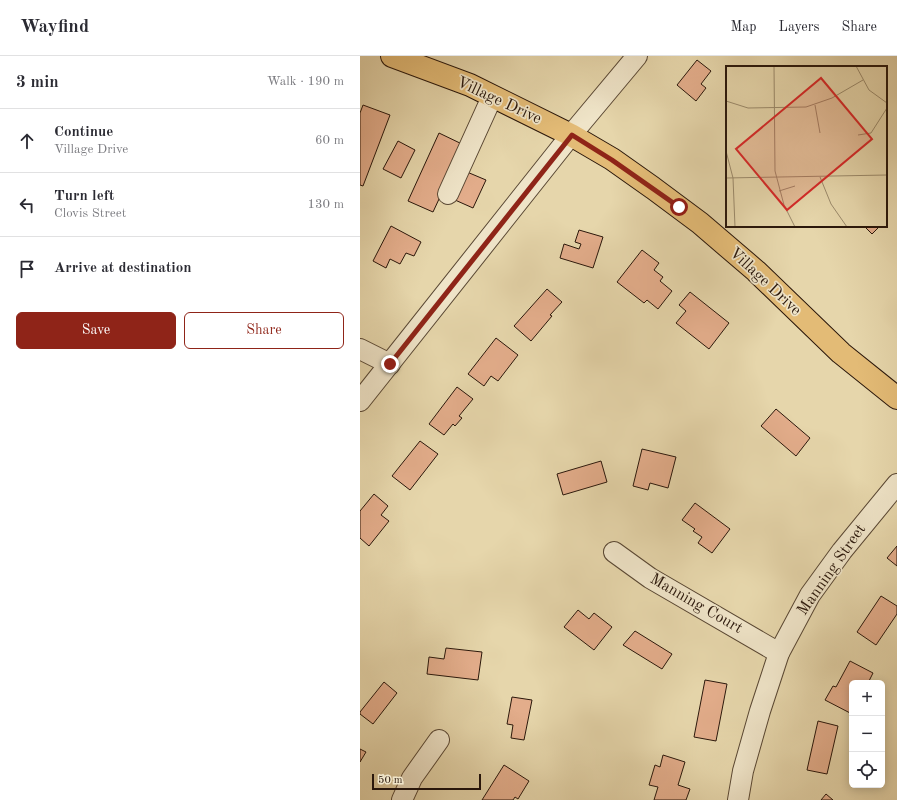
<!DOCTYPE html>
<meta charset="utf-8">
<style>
:root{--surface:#fff;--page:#f2f2f3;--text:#2b2b33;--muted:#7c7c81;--line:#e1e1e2;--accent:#8f2418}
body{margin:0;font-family:"Old Standard TT",serif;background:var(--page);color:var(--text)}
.controls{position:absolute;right:12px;bottom:12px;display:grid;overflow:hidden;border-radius:6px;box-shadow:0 2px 10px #0003}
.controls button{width:36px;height:36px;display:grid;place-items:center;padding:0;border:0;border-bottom:1px solid var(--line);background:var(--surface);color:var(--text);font:20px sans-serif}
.scale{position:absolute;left:12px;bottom:10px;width:109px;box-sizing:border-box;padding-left:4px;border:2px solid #2a170b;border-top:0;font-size:11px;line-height:14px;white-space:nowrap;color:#2a170b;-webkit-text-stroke:3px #efe4c8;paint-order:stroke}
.stop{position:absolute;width:12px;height:12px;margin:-9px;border:3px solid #8f2418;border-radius:50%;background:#fff}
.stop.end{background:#8f2418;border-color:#fff;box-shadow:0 1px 4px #0008}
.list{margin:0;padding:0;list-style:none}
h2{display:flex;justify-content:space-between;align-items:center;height:52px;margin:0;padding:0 16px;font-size:17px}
h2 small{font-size:13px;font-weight:400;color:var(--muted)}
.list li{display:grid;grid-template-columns:26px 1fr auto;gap:12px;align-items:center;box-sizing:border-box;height:64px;padding:0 16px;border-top:1px solid var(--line)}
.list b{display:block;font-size:15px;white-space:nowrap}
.list p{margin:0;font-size:13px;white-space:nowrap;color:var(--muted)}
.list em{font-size:13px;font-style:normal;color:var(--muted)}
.actions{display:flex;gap:8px;padding:12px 16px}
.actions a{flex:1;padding:9px 0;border:1px solid var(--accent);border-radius:6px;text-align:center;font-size:14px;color:var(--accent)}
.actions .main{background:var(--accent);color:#fff}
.icon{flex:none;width:22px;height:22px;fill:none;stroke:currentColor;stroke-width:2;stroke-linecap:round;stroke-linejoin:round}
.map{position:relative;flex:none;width:537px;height:744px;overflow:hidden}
header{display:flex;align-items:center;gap:24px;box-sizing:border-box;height:56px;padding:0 20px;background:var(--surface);border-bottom:1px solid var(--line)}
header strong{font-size:19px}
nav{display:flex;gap:22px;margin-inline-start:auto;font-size:14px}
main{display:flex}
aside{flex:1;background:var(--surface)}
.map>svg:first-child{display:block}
.building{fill:#e3ad8b;stroke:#2a170b}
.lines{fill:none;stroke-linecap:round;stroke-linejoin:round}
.minor-casing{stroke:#594733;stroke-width:22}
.major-casing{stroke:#2a170b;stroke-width:24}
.minor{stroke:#efe4c8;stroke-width:20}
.major{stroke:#e3bb76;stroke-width:22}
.route{stroke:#8f2418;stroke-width:5}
.labels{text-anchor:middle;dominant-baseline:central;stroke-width:3.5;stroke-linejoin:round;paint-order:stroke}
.street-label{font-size:16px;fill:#2a170b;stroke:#efe4c8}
.inset-road{fill:none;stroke:#9b8a6b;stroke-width:1}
.view{fill:#d62828;fill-opacity:0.15;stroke:#d62828;stroke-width:2}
.inset-edge{fill:none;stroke:#2a170b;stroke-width:2}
</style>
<header>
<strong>Wayfind</strong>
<nav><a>Map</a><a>Layers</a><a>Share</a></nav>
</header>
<main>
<aside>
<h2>3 min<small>Walk · 190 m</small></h2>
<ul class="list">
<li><svg class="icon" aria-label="ahead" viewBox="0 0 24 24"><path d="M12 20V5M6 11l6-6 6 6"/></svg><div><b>Continue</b><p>Village Drive</p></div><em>60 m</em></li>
<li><svg class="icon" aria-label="left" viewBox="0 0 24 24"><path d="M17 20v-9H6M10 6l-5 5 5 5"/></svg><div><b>Turn left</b><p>Clovis Street</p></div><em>130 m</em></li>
<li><svg class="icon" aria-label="arrive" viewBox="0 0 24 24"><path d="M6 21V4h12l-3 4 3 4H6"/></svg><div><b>Arrive at destination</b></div></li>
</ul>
<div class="actions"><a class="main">Save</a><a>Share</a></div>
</aside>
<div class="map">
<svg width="537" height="744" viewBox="0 0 537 744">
<rect width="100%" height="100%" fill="#e6d6ab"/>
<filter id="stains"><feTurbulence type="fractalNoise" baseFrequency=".005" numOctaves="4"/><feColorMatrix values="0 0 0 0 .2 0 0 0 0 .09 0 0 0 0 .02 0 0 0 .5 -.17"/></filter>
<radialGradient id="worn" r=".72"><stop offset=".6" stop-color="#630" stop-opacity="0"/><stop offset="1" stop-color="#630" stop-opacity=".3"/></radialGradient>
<!-- building -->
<g class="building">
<path d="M337 4 351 15 341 28 346 32 336 45 317 29Z"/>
<path d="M3 49 30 59 3 130 0 129V57Z"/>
<path d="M79 77 104 89 73 156 48 145Z"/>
<path d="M38 85 55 94 41 122 23 113Z"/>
<path d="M107 116 126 124 113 152 95 144Z"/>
<path d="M31 170 61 186 54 200 46 197 40 208 30 203 26 212 13 205Z"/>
<path d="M504 170H520L512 178Z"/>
<path d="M219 174 243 181 233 212 200 202 204 188 219 193 221 188 215 186Z"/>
<path d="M282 194 299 207 294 214 303 221 300 225 312 235 298 253 287 244 284 247 257 226Z"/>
<path d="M187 233 202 246 190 259 192 260 171 285 154 270Z"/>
<path d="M330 236 369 267 349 293 316 267 326 255 319 249Z"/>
<path d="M136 282 158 299 138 325 131 320 124 330 108 318Z"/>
<path d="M97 331 113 343 99 360 102 362 95 370 93 368 84 379 69 368Z"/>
<path d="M416 353 450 382 436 400 401 370Z"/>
<path d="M60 385 78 398 50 434 32 420Z"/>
<path d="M282 393 316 401 308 432 290 427 288 434 273 430Z"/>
<path d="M241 405 247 426 203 439 197 418Z"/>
<path d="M14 438 28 450 21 459 29 465 9 490 0 482V455Z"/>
<path d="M335 447 370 473 352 497 338 487 342 481 333 475 335 473 322 464Z"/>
<path d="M537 490V510L527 502Z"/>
<path d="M521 540 537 550V558L516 589 497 576Z"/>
<path d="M218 554 229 563 234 557 252 571 234 594 204 571Z"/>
<path d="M275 575 312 598 302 613 263 589Z"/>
<path d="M86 592 122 596 118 624 67 618 69 601 84 603Z"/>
<path d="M490 605 513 617 508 627H492V658L465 644 473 630 476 631Z"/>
<path d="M345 624 367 628 356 685 334 681Z"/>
<path d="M24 626 37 637 13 668 0 658V656Z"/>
<path d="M152 641 172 644 164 684 151 682 153 669 147 668Z"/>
<path d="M458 665 478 670 467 718 447 714Z"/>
<path d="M0 693 6 696 0 706Z"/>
<path d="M303 699 325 706 318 729 330 733 326 744H294L298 731 289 729 295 709 300 711Z"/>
<path d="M144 709 169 725 158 743 155 741 153 744H122Z"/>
<path d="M466 738 473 744H461Z"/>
</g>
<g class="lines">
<!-- minor casing -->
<g class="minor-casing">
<g id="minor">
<path d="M88 138 132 41"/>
<path d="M0 293 30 308"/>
<path d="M0 345 211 79 277 0"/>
<path d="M254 496 290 522 419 597"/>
<path d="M42 744 52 722 79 684"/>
<path d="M378 744 383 715 400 655 419 597 450 539 482 495 537 428"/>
</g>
</g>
<!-- major casing -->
<g class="major-casing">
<path id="major" d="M32 0 110 29 211 79 252 103 293 132 340 167 396 215 481 297 537 342"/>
</g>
<!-- minor -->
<use href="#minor" class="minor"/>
<!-- major -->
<use href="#major" class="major"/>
</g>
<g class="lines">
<!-- route -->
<path class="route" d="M30 308 212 79 252 104 319 151"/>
</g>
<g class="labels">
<!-- street labels -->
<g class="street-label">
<text transform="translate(139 45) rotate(25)">Village Drive</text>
<text transform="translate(405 226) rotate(43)">Village Drive</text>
<text transform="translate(472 514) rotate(-55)">Manning Street</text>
<text transform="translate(336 548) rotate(30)">Manning Court</text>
</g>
</g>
<!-- overview -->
<g transform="translate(366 10)">
<rect width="161" height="161" fill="#e6d6ab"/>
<path class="inset-road" d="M48 0 49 105 58 139 69 161M130 0 143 24 161 37M0 35 22 42 80 41 106 32 137 14M89 39 94 67M132 69 145 67 161 42M0 85 7 112 9 161M94 111 105 138 121 161M0 112 161 109M53 125 69 120"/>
<path class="view" d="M95 12 146 73 61 144 10 83Z"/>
<rect width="161" height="161" class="inset-edge"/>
</g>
<rect width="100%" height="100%" filter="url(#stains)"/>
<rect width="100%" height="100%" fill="url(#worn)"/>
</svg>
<div class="controls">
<button>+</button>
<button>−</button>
<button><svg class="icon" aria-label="locate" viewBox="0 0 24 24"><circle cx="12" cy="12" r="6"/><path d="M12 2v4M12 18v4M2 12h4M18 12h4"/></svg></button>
</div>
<div class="scale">50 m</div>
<div class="stop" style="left:319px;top:151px"></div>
<div class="stop end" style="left:30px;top:308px"></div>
</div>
</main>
